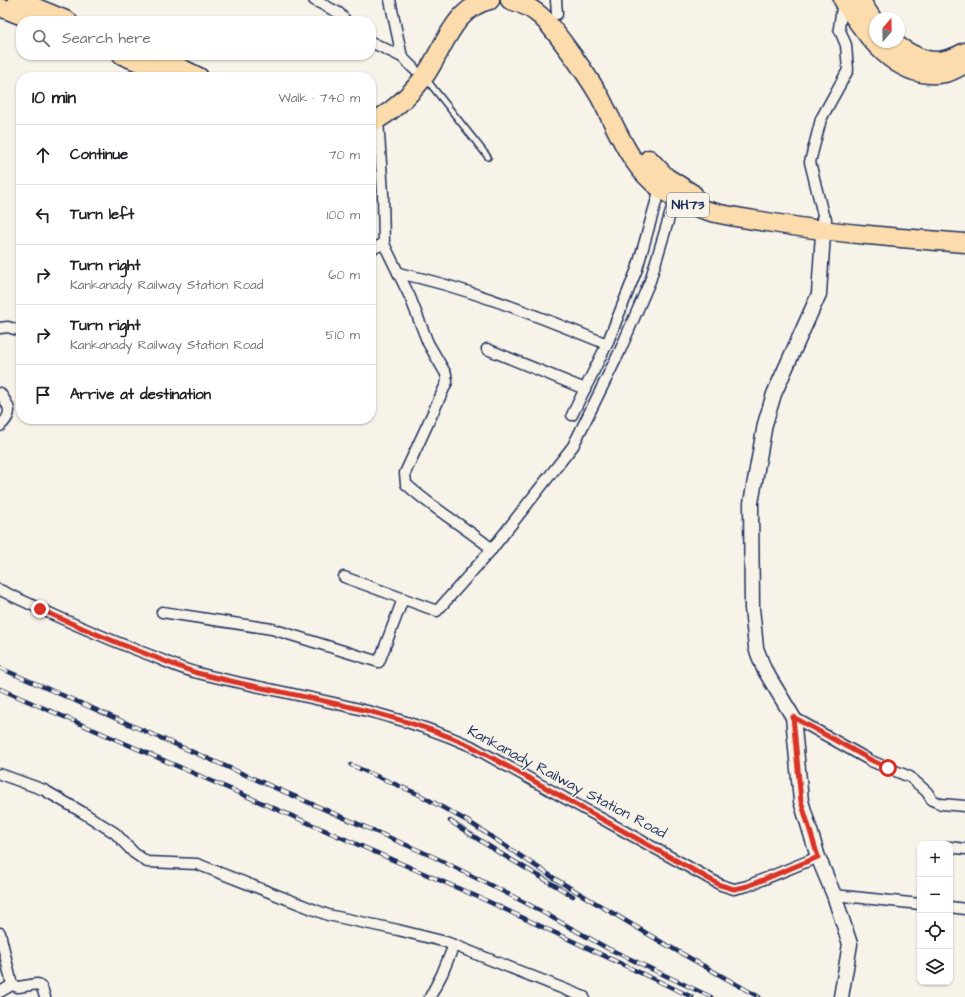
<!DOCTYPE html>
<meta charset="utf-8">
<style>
:root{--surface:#fff;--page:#f6f6f6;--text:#202124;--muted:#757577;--line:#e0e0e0}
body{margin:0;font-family:"Architects Daughter",sans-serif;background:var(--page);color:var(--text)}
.controls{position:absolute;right:12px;bottom:12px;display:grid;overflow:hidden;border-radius:8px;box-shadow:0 1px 3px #0004}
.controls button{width:36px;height:36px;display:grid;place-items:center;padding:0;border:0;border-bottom:1px solid var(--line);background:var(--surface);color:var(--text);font:20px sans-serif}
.compass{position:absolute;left:869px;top:12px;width:36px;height:36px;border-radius:50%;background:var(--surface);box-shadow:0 1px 3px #0004;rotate:20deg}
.stop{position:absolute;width:12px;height:12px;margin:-9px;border:3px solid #d93025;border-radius:50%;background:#fff}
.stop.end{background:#d93025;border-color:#fff;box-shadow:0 1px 4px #0008}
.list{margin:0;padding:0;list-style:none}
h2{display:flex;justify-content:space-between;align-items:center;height:52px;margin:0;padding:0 16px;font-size:17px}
h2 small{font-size:13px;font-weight:400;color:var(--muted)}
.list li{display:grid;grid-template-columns:26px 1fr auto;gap:12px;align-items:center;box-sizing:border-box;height:60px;padding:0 16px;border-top:1px solid var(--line)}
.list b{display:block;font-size:15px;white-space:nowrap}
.list p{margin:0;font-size:13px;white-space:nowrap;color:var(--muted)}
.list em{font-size:13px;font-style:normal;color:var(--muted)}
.icon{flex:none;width:22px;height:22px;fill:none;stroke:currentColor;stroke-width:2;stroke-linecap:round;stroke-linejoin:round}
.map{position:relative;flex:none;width:965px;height:997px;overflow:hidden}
.search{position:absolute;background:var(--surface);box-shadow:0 1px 3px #0004;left:16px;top:16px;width:360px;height:44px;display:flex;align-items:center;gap:10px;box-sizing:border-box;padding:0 14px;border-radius:16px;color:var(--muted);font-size:15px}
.panel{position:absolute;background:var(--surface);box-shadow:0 1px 3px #0004;left:16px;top:72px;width:360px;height:352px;border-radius:16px}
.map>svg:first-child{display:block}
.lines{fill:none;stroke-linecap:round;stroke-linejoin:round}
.lane-casing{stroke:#1b2f5e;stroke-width:8}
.street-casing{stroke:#1b2f5e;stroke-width:13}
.secondary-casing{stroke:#1b2f5e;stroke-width:17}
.highway-casing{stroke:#1b2f5e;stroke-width:21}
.lane{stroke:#f7f3e8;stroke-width:5}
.street{stroke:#f7f3e8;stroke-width:10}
.secondary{stroke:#f7f3e8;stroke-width:14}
.highway{stroke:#fcdcac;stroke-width:18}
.rail-casing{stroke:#1b2f5e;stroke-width:4.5}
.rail{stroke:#f7f3e8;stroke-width:3;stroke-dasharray:9;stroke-linecap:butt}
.route{stroke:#d93025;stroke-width:5}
.labels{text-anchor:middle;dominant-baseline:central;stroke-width:3;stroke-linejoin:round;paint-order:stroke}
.shield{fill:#f7f3e8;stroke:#5d6a87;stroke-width:1}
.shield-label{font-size:14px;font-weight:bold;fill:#1b2f5e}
.street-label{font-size:15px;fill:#1b2f5e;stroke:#f7f3e8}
</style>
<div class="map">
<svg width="965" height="997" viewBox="0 0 965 997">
<rect width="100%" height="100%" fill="#f7f3e8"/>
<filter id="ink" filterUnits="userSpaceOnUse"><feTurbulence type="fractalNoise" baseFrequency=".025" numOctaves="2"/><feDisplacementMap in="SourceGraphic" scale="8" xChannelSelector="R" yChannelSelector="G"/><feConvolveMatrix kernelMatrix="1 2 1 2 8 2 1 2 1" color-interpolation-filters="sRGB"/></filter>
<g filter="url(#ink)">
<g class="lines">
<!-- lane casing -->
<g class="lane-casing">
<path id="lane" d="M427 80 488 157"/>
</g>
<!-- street casing -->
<g class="street-casing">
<g id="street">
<path d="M314 0 339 13 346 21"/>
<path d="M390 0 402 57 414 69"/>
<path d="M556 0 557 14"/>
<path d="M371 42 402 57"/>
<path d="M378 120 383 193 384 244 410 297 428 343 446 374 447 382 405 473 406 484C433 509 464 526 492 549"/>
<path d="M824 219 810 162 821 119 848 70 846 45 839 28 843 1"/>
<path d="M371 249 384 244"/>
<path d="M398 273C470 288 539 317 607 344L637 269 660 188"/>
<path d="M0 328 8 327 21 331"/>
<path d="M487 349 585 389"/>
<path d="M0 393C10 407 14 413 0 426"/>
<path d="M572 415 607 344"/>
<path d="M344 577 437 611 492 549 573 446 619 353 650 281 675 198"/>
<path d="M0 590C48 613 97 635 147 654 163 660 180 669 198 673 290 696 384 707 471 746L721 885 734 889 747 886 818 857"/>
<path d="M162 612 272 629 379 662 403 599"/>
<path d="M793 717 871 761 910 777 927 792 932 800 941 804 965 806"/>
<path d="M0 774 44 790 82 812 115 833 134 853 147 862 197 864 328 915 398 930 446 942 584 997"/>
<path d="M950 847 965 849"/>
<path d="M834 895 920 904"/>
<path d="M950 907 965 909"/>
<path d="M0 933 12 985"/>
<path d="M0 992 12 985 18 987 37 984 42 988 45 997"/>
<path d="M430 997 442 974 454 945"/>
</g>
</g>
<!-- secondary casing -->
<g class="secondary-casing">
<path id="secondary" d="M824 219 819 294 774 394 765 424 751 503 752 608 756 648 764 669 793 717 801 801 818 857 834 895 850 944 841 997"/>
</g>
<!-- highway casing -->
<g class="highway-casing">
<g id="highway">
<path d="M17 0 68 21"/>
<path d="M510 0C538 8 547 21 564 44 577 61 589 78 600 97 617 129 630 167 661 189 692 212 729 216 767 222 832 233 898 238 965 243"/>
<path d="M843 0C865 35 897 82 945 73 952 72 959 67 965 64"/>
<path d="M860 0 875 23"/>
<path d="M0 7 35 21"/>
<path d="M892 42C918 60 935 69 965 52"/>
<path d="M122 55 175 77"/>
<path d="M164 60 199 77"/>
<path d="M371 123C393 112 409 96 424 77 444 49 453 8 490 0"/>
<path d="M649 159 666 177 693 194"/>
</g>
</g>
<!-- lane -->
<use href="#lane" class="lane"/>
<!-- street -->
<use href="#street" class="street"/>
<!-- secondary -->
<use href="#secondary" class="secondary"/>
<!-- highway -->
<use href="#highway" class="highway"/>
<!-- rail casing -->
<g class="rail-casing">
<g id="rail">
<path d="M0 668 434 857 526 903 607 948 711 997"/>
<path d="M0 689 485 900 692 997"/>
<path d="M351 765 418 794 469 822 557 880 663 943 759 997"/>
<path d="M450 821 498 852 573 896"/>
</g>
</g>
<!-- rail -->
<use href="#rail" class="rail"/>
</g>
</g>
<g class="lines" filter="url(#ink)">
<!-- route -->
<path class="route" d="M40 609C76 626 112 641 149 655 165 661 181 668 197 673 290 697 383 706 471 746L720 885 734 889 748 886 818 857 801 801 793 717 871 760 888 768"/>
</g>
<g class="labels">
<!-- shield labels -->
<rect class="shield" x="667" y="193" width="42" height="24" rx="3"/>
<g class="shield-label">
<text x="688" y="205">NH73</text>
</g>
<!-- street labels -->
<g class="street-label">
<text transform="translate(567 782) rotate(28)">Kankanady Railway Station Road</text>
</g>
</g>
</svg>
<div class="controls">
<button>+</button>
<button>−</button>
<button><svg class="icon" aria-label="locate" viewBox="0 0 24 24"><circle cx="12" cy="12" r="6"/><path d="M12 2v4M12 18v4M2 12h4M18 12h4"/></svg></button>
<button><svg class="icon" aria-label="layers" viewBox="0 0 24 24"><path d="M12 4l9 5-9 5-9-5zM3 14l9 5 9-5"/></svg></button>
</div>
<svg class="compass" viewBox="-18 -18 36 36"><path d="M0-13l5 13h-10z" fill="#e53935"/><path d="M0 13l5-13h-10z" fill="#757577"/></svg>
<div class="stop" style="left:888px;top:768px"></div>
<div class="stop end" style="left:40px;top:609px"></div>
<div class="search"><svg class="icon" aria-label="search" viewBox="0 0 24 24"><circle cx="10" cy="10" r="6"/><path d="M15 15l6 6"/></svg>Search here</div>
<section class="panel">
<h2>10 min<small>Walk · 740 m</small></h2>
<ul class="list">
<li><svg class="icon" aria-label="ahead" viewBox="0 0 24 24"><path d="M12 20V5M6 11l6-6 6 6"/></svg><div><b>Continue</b></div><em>70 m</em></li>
<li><svg class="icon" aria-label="left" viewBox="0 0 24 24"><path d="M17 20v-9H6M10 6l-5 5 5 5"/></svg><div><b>Turn left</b></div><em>100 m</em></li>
<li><svg class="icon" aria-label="right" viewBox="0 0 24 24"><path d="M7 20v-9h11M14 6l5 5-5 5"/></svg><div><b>Turn right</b><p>Kankanady Railway Station Road</p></div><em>60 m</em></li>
<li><svg class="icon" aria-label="right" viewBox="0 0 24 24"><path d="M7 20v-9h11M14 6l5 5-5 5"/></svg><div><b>Turn right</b><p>Kankanady Railway Station Road</p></div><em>510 m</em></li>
<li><svg class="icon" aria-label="arrive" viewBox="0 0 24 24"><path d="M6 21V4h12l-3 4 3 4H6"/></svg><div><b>Arrive at destination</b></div></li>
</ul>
</section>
</div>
